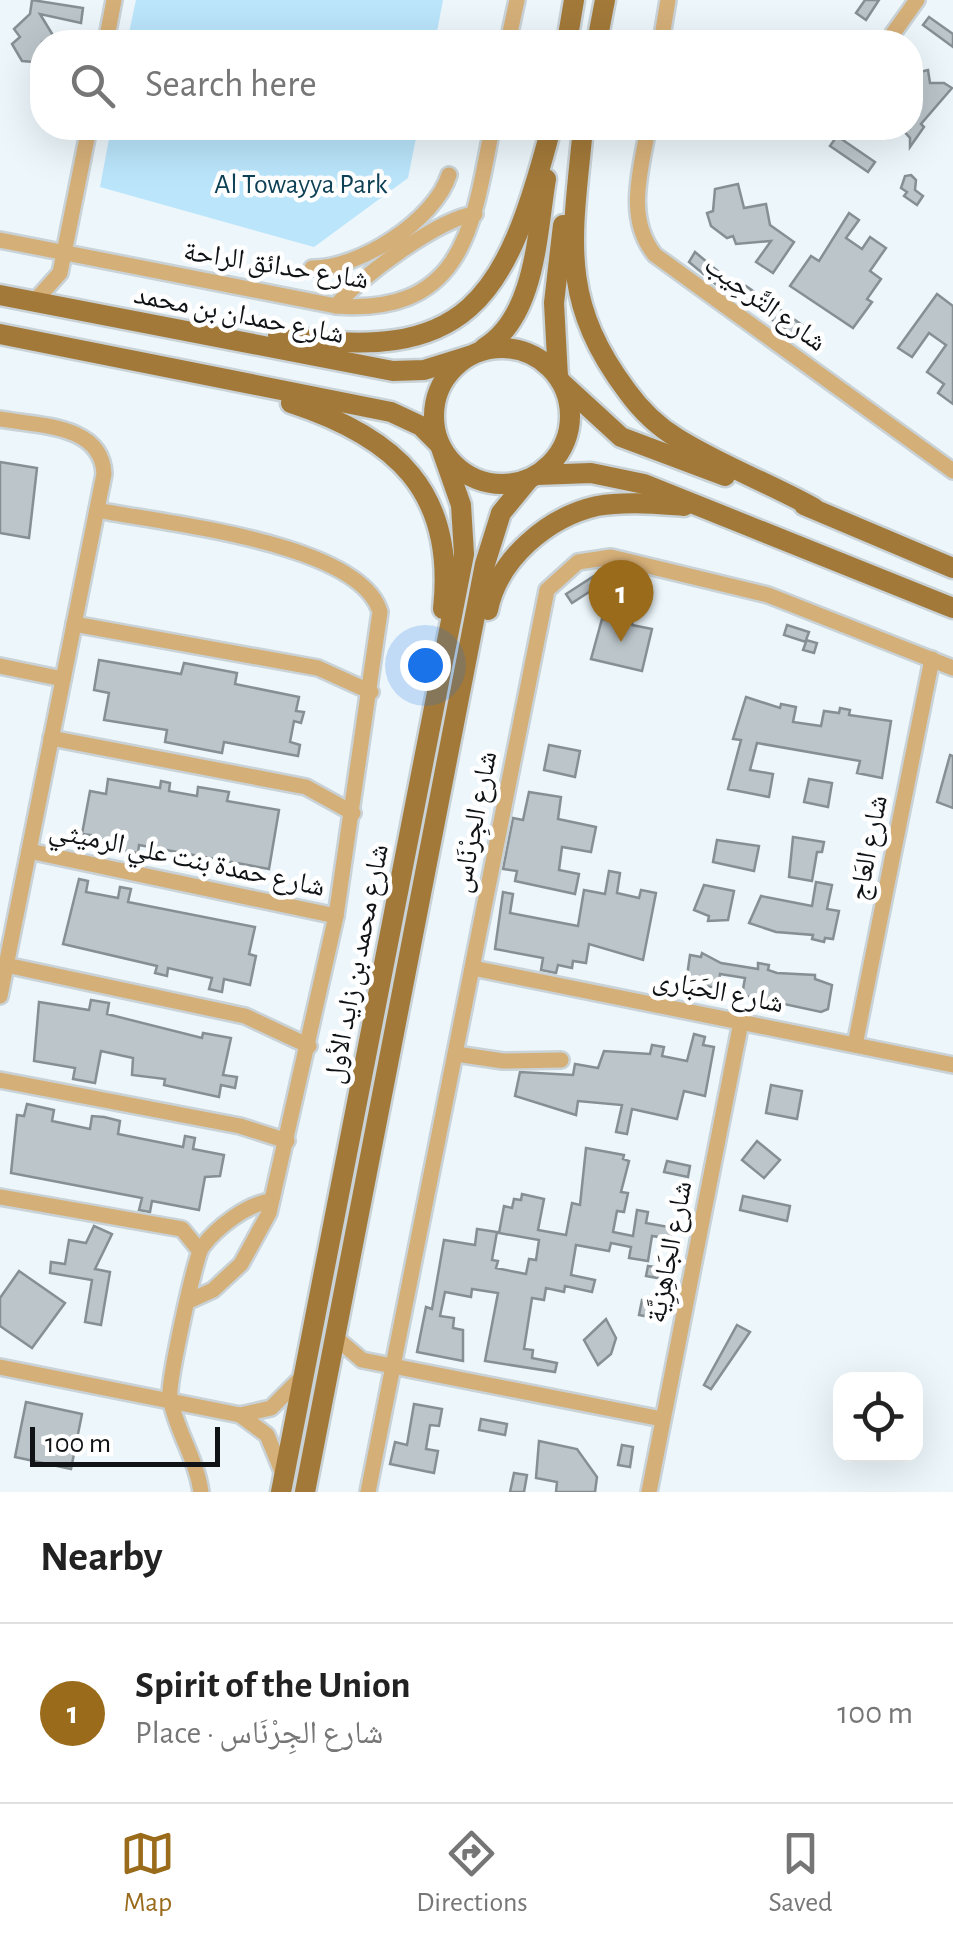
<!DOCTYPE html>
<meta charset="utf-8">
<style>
:root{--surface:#fff;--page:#f2f2f2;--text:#222;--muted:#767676;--line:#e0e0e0;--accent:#996b1a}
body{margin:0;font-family:"Alegreya Sans","Noto Naskh Arabic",sans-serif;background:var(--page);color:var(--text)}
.controls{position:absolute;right:30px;bottom:30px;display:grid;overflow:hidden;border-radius:20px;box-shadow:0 10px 40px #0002}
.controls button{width:90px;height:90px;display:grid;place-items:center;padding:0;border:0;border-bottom:2px solid var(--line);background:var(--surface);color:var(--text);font:50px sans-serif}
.scale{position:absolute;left:30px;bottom:25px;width:190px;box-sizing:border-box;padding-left:10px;border:5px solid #101315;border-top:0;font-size:28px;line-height:35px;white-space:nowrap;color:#101315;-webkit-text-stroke:8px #fff;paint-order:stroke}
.you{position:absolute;left:425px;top:665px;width:35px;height:35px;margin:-25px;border:8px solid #fff;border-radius:50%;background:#1a73e8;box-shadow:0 0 0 15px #1a73e833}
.badge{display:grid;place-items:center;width:65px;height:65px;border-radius:50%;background:var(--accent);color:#fff;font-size:32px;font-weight:700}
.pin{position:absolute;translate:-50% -82px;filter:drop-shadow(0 2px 5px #0008)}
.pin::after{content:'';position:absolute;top:52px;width:35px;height:30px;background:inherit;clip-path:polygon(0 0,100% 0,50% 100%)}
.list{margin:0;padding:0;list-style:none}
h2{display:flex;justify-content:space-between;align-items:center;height:130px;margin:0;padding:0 40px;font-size:42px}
h2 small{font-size:32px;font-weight:400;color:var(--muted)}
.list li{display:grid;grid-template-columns:65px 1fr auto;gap:30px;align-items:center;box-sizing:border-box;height:180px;padding:0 40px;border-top:2px solid var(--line)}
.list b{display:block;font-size:38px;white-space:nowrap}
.list p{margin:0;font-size:32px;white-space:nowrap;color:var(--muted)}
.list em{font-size:32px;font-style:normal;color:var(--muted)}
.icon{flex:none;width:55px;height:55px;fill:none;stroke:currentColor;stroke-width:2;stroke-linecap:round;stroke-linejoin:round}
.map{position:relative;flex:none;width:953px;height:1492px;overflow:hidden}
.search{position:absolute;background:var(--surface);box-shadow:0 10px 40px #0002;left:30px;right:30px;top:30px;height:110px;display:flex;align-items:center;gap:25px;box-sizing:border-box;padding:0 35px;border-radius:40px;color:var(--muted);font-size:38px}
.sheet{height:310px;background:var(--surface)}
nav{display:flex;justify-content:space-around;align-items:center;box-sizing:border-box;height:140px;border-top:2px solid var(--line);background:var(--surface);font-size:28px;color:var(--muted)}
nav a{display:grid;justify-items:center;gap:5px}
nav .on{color:var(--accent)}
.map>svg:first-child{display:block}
.green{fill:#bae5fb}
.building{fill:#bbc5ca;stroke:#868f94;stroke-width:2.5}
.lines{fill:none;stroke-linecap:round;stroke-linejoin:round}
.minor-casing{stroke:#c9d2d6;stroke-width:20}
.major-casing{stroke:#c9d2d6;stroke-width:25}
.minor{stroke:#d5af78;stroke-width:15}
.major{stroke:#a27939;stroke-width:20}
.labels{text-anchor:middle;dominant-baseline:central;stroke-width:9;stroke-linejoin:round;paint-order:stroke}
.park-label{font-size:28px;fill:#0e4156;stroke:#fff}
.street-label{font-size:28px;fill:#101315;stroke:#fff}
</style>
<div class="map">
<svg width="953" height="1492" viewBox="0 0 953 1492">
<rect width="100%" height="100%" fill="#ecf6fb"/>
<!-- green -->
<g class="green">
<path d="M136 0H443L435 42H127Z"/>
<path d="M111 128H418L408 178 314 247 100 187Z"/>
</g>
<!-- building -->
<g class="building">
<path d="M32 0 83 8 81 23 40 14 54 37 42 42V57L34 62 22 61 12 44 20 37 14 29 30 14Z"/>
<path d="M865 0H879L866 20 856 13Z"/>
<path d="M929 17 953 34V47L923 25Z"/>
<path d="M928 70 930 83H944L952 88 921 124 924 127 910 147V138L901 128H910L911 74Z"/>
<path d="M837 136 875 162 868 172 830 146Z"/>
<path d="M911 175 916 180 915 190 923 196 917 205 904 196 907 192 901 188 905 176Z"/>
<path d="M738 184 744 208 766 204 770 225 794 242 773 273 756 262 771 241 736 244 733 236 727 238 711 226 707 213 713 211 715 189Z"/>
<path d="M849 213 859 220 846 238 862 249 870 237 886 248 870 271 881 279 867 299 872 302 853 328 790 286 811 256 819 261Z"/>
<path d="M695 252 726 278 719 287 689 262Z"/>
<path d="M746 286 808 329 801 340 739 297Z"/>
<path d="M937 294 953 306V404L938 393 944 384 927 372 946 345 929 333 912 357 898 348Z"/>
<path d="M0 462 37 468 29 538 0 533Z"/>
<path d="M594 576 600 585 572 603 566 594Z"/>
<path d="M620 616 633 619 632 625 652 629 642 671 591 659 602 619 618 622Z"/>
<path d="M787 625 809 632 806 640 817 643 814 653 803 650 806 642 784 635Z"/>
<path d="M99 660 181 674 184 663 237 673 235 684 299 697 296 711 304 712 301 723 294 721 290 742 300 745 298 756 224 742 222 753 165 742 167 730 104 720 109 693 94 690Z"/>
<path d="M746 697 780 708 781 704 796 707 793 722 821 726 824 711 839 713 840 708 850 710 849 715 891 721 882 778 857 773 860 761 757 743 750 770 773 774 769 797 728 789 741 740 733 739Z"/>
<path d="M549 745 580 751 575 777 544 770Z"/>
<path d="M950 755 953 756V808L937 802Z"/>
<path d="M108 779 160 788 161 781 170 783 169 791 197 796 198 787 229 792 227 801 279 810 269 869 139 845 138 853 89 845 91 835 82 834 90 791 106 794Z"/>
<path d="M809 779 832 783 828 807 804 802Z"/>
<path d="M529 792 561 797 558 819 596 827 591 852 562 847 559 870 579 874 575 894 515 881 517 871 503 869 513 818 523 820Z"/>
<path d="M793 837 824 842 822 852H817L812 881 789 877Z"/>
<path d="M717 840 759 846 754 871 713 862Z"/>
<path d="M609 871 620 873 617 893 639 898 641 890 656 893 643 960 589 944 586 963 573 961 572 968 558 965 556 973 541 970 543 958 495 949 503 892 513 894 510 913 578 926 584 890 605 894Z"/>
<path d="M79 879 88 881 86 892 118 898 120 887 131 889 128 902 255 927 249 954 256 956 250 985 224 979 222 992 209 989 212 978 168 968 167 976 155 973 157 966 63 944Z"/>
<path d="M816 882 832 885 827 909 839 911 833 939 825 938 824 942 812 939 813 935 776 932 749 923 761 896 812 906Z"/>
<path d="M704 885 734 891 728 920 708 921 709 916 694 910Z"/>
<path d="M702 953 721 963 758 969V963L769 965 768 970 777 973 815 975V979L832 985 828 1009 821 1012 742 995 745 978 720 974 718 988 686 983 690 955 701 957Z"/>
<path d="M91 1000 109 1003 107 1014 202 1038 203 1033 231 1038 223 1075 237 1077 235 1088 221 1085 219 1097 164 1085 165 1079 132 1075 133 1058 101 1051 95 1083 73 1079 75 1068 34 1061 39 1002 89 1010Z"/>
<path d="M694 1034 705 1037 703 1045 714 1047 705 1096 684 1091 677 1119 632 1109 627 1134 616 1132 622 1105 578 1101 576 1115 515 1096 520 1072 573 1075 575 1064 598 1068 604 1051 650 1054 652 1045 664 1047 662 1056 687 1061Z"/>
<path d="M771 1085 802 1091 797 1119 766 1113Z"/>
<path d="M27 1104 54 1110 52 1121 90 1129 92 1116 104 1117 120 1121 118 1134 183 1147 185 1136 195 1138 193 1149 224 1155 220 1176 205 1177 199 1210 152 1201 150 1212 139 1210 142 1198 11 1173 17 1115 24 1116Z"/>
<path d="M757 1141 780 1160 764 1178 742 1160Z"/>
<path d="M586 1148 624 1155 623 1159 629 1161 621 1192 628 1193 624 1212 617 1211 613 1232 633 1236 637 1210 648 1212 646 1223 674 1228 672 1239 652 1236 648 1261 629 1258 631 1247 611 1243 609 1251 576 1245 571 1275 595 1280 592 1292 565 1286 564 1292 546 1288 544 1300 532 1298 524 1349 533 1350 532 1358 557 1363 555 1372 485 1361 498 1293 472 1289 471 1297 445 1292 440 1316 454 1318 453 1328 463 1330V1361L417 1352 426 1307 432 1309 444 1240 475 1245 477 1229 497 1232 492 1260 498 1261 496 1268 526 1274 529 1259 536 1260 539 1240 499 1233 504 1206 512 1208 514 1199 521 1200 522 1194 544 1199 538 1230 566 1235 572 1203 580 1205Z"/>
<path d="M667 1161 690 1166 688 1177 664 1172Z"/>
<path d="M743 1196 790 1206 787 1221 740 1210Z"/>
<path d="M94 1226 112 1234 95 1269 110 1272 101 1325 85 1322 92 1280 50 1273 51 1262 65 1264 69 1240 86 1243Z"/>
<path d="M648 1266 670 1269 668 1280 646 1276Z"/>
<path d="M19 1271 65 1303 32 1348 0 1326V1298Z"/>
<path d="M642 1300 658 1304 655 1318 639 1315Z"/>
<path d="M606 1319 616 1338 611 1354 598 1365 584 1340Z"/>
<path d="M737 1325 750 1332 711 1389 704 1385Z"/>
<path d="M26 1402 82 1414 71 1469 15 1457Z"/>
<path d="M414 1404 442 1409 439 1426 430 1425 426 1449 438 1451 434 1473 390 1464 395 1442 407 1445Z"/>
<path d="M481 1419 507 1424 505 1435 479 1430Z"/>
<path d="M539 1441 577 1449 597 1477 595 1492H556L557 1482 536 1478Z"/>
<path d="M622 1445 633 1447 630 1467 618 1465Z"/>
<path d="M514 1473 527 1475 524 1492H510Z"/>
</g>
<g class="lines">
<!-- minor casing -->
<g class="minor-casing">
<g id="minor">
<path d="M106 42 114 0"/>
<path d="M508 42 517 0"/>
<path d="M661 42 668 0"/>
<path d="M887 42 917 0"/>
<path d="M648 128C641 170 625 218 655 255L953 471"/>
<path d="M0 240 336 306C463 315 473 228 492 128"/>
<path d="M312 268C359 269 435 220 449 175"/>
<path d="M34 302 60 273 89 128"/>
<path d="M336 306C358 278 440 218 475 214"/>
<path d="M0 419C38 426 102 424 104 474L0 996"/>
<path d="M97 510C161 523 360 542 380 612L336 916 269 1213 241 1264 213 1290 189 1301"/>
<path d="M74 624 318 668 371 692"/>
<path d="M0 666 63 679"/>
<path d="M51 738 306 787 353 813"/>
<path d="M29 851 336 916"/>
<path d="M6 965 245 1016 309 1046"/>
<path d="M473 968 953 1065"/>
<path d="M855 1045 932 659"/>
<path d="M456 1054 503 1061 561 1060"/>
<path d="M0 1080 240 1126 287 1141"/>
<path d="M0 1197 182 1229 199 1250"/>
<path d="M335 1337 362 1360 662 1419"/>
<path d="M0 1367 240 1415 271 1408 302 1377"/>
<path d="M240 1415 267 1435 283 1474"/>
<path d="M201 1492C196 1457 175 1429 170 1397 168 1382 195 1257 202 1247 217 1227 247 1204 271 1201"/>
<path d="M368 1492 547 590 578 562 611 557 768 595 953 668"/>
<path d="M649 1492 741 1022"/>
</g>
</g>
<!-- major casing -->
<g class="major-casing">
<g id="major">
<path d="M567 42 574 0"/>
<path d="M597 42 605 0"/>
<path d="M583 128C573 235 557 298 627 391 640 409 657 426 677 438 720 465 769 483 814 508"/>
<path d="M0 295 393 371 424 370 469 356"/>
<path d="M0 334 391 412 421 426 438 443"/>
<path d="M278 335C469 367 506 299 551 128"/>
<circle cx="502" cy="416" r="68"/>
<path d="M484 348C536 317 537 232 546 179"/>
<path d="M558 377 554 303 563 225"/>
<path d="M561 382 621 437 725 476"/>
<path d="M291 403C395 437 456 491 443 609"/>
<path d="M537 475 591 473 644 484 953 608"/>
<path d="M804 505 953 568"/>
<path d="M488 610C498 559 548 517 597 506 626 501 656 504 684 506"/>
<path d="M281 1492 464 554 461 505 441 448"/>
<path d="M305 1492 485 564 501 513 529 479"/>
</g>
</g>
<!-- minor -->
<use href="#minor" class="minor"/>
<!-- major -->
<use href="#major" class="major"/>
</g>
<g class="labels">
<!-- park labels -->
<g class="park-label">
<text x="301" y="185">Al Towayya Park</text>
</g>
<!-- street labels -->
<g class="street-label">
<text transform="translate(276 266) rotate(9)">شارع حدائق الراحة</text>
<text transform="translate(765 304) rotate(36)">شارع التَّرحِيب</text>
<text transform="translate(239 315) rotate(11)">شارع حمدان بن محمد</text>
<text transform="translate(475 822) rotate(-79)">شارع الجِرْنَاس</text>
<text transform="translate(869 848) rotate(-79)">شارع العَاج</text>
<text transform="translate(187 859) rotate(12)">شارع حمدة بنت علي الرميثي</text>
<text transform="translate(357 964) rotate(-79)">شارع محمد بن زايد الأول</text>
<text transform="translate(718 992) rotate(11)">شارع الحَبَارى</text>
<text transform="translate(670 1252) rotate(-79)">شارع الجَاهِزِيَّة</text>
</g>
</g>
</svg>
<div class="controls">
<button><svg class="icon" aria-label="locate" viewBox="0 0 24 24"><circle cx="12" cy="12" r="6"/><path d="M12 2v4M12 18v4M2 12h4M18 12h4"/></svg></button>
</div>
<div class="scale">100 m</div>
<div class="you"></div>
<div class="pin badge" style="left:621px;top:642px">1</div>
<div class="search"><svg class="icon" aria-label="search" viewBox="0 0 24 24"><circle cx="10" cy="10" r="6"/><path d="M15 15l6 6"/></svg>Search here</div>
</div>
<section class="sheet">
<h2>Nearby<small></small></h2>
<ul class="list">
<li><span class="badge">1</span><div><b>Spirit of the Union</b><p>Place · شارع الجِرْنَاس</p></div><em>100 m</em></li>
</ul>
</section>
<nav>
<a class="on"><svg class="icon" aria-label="map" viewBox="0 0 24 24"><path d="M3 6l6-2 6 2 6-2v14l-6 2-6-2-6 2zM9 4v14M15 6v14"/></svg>Map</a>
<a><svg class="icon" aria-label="directions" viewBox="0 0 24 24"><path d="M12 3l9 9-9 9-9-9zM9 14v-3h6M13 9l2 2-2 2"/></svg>Directions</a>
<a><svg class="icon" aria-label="saved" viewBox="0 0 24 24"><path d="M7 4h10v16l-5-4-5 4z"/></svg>Saved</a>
</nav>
